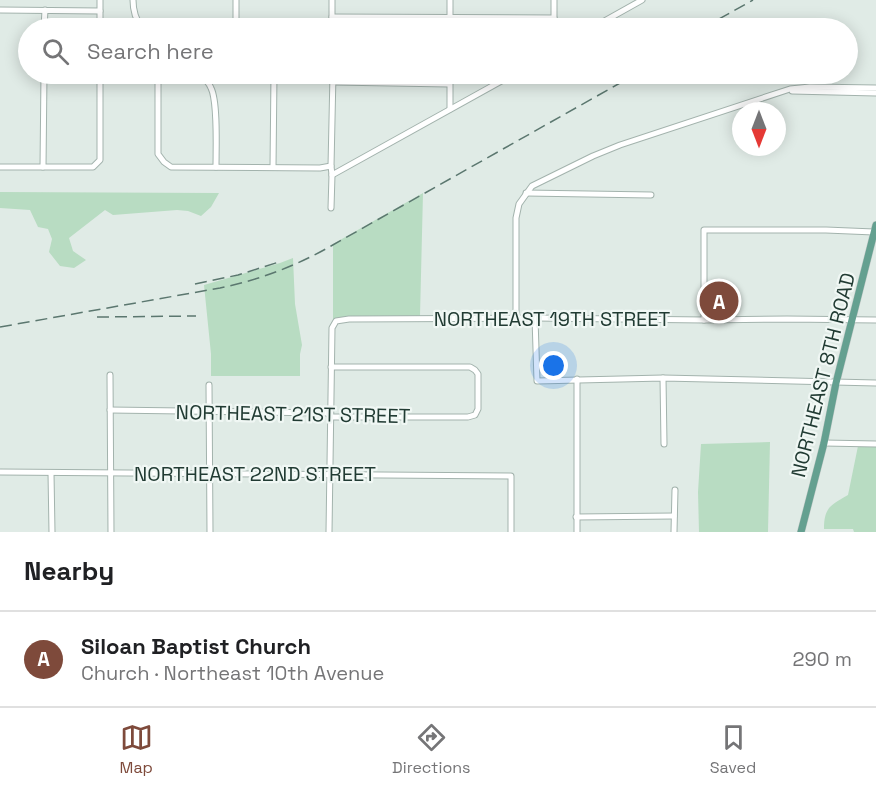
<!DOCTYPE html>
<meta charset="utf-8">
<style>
:root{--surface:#fff;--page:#f2f2f2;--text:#202124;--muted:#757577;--line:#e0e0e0;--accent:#7e4a3b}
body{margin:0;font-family:"Space Grotesk",sans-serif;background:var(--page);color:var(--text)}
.compass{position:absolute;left:732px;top:102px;width:54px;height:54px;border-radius:50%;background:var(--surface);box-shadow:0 3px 15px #0003;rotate:180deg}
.you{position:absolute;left:554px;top:366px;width:21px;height:21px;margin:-15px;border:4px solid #fff;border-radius:50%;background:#1a73e8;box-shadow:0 0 0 9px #1a73e833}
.badge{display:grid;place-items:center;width:39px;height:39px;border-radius:50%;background:var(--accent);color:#fff;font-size:20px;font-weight:700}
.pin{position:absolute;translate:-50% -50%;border:3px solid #fff;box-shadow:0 2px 6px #0006}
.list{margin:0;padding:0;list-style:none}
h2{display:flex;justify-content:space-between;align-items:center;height:78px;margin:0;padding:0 24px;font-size:26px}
h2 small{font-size:20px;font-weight:400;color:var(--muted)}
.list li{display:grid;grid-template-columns:39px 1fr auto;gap:18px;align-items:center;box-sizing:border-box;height:96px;padding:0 24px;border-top:2px solid var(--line)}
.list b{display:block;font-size:22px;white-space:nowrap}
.list p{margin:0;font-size:20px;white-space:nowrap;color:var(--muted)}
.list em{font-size:20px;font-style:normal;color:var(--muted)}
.icon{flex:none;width:33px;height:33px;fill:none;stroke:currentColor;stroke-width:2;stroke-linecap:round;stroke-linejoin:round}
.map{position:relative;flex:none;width:876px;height:532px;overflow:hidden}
.search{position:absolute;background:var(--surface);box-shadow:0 3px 15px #0003;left:18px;right:18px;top:18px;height:66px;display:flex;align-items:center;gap:15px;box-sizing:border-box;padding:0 21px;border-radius:33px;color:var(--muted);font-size:22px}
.sheet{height:174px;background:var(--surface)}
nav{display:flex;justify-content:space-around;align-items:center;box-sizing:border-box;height:84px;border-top:2px solid var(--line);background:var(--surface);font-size:16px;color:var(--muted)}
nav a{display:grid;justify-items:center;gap:3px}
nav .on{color:var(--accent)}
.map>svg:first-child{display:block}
.green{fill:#b8dcc2}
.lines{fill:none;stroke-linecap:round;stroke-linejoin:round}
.minor-casing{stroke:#a3b3ad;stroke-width:7}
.major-casing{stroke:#c1c8c6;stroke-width:8}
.minor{stroke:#fff;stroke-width:5}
.major{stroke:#64a090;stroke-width:7}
.rail{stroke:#5b776f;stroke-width:1.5;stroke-dasharray:12 6;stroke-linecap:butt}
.labels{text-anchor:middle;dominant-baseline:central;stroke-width:4.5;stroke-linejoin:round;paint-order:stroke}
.street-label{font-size:20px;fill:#213b33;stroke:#f0f7f4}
</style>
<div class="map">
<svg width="876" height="532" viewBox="0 0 876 532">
<rect width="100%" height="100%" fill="#e0ebe6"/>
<!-- green -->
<g class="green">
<path d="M0 192 219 193 211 207 201 216 188 211 177 210 113 215 105 210 69 238 73 251 86 260 74 268 60 266 49 252 52 239 48 229 38 227 30 210 0 208Z"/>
<path d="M423 193 420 316 335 318 333 320V244Z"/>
<path d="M293 258 295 304 302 345 300 354V376H211V354L204 285 280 263Z"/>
<path d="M770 442 768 532H699L698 492 701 444Z"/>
<path d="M858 446 876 447V532H854L853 529H824C824 507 831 505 848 495Z"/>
</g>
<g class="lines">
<!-- minor casing -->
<g class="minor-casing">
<g id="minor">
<path d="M100 0V28"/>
<path d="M133 0C133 11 135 19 142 28"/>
<path d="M332 0V28"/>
<path d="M450 0V28"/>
<path d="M0 10 100 11"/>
<path d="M332 17 554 18"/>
<path d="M44 28 45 10"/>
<path d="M236 28V0"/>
<path d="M554 28V0"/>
<path d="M592 28 642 0"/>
<path d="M158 74V154L164 162 171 167 320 168 331 166 332 175 331 208"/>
<path d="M199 74C203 77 209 83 211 88 218 102 216 149 216 167"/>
<path d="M450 74V109"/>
<path d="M334 82 449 84"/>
<path d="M792 91 876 93"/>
<path d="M331 166 333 74"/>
<path d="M0 167H93L100 160V74"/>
<path d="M43 167 44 74"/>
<path d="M273 167 274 74"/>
<path d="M332 175 514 74"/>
<path d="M526 193 651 195"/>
<path d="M516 318V218L519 204 532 186 593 156 620 145 790 89 810 87 876 88"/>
<path d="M535 318 537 381 663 378 876 383"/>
<path d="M704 320V230H826L874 232"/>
<path d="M110 375 111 532"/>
<path d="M663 378 664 444"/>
<path d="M209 385 210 532"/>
<path d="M110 410 327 413 332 417H468L475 415 478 409V374L475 370 470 367H331"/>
<path d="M824 443 876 444"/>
<path d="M0 472 511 476V532"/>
<path d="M51 473 52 532"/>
<path d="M576 517 674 516"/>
<path d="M329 532 332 328 336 321 349 319 535 318 704 320 787 319 876 320"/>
<path d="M577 532V379"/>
<path d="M674 532 675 490"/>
</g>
</g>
<!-- major casing -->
<g class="major-casing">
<path id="major" d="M801 532 824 443 836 383 876 225"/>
</g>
<!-- minor -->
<use href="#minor" class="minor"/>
<!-- major -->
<use href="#major" class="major"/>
<!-- rail -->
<g class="rail">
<path d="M703 28 753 0"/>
<path d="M195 284 238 275 279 262"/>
<path d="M97 317 196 316"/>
<path d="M0 327 220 288C259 280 296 266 331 246L636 74"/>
</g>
</g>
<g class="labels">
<!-- street labels -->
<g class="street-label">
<text x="552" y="319">NORTHEAST 19TH STREET</text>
<text transform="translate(823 375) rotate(-76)">NORTHEAST 8TH ROAD</text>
<text transform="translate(293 414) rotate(1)">NORTHEAST 21ST STREET</text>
<text x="255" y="474">NORTHEAST 22ND STREET</text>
</g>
</g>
</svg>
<svg class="compass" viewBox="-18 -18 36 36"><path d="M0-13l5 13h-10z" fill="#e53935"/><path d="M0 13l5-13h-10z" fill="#757577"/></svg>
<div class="you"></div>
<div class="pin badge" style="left:719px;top:301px">A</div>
<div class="search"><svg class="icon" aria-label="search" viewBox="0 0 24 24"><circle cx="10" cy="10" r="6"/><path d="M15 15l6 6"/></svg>Search here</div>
</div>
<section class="sheet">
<h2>Nearby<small></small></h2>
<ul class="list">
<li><span class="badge">A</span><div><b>Siloan Baptist Church</b><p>Church · Northeast 10th Avenue</p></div><em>290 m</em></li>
</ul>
</section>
<nav>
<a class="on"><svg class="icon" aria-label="map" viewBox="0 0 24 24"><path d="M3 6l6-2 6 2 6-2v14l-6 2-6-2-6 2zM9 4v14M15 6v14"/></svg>Map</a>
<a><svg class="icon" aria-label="directions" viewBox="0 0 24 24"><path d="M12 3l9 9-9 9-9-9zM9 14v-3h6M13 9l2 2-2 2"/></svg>Directions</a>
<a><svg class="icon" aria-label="saved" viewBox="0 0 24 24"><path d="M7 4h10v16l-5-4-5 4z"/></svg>Saved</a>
</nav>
